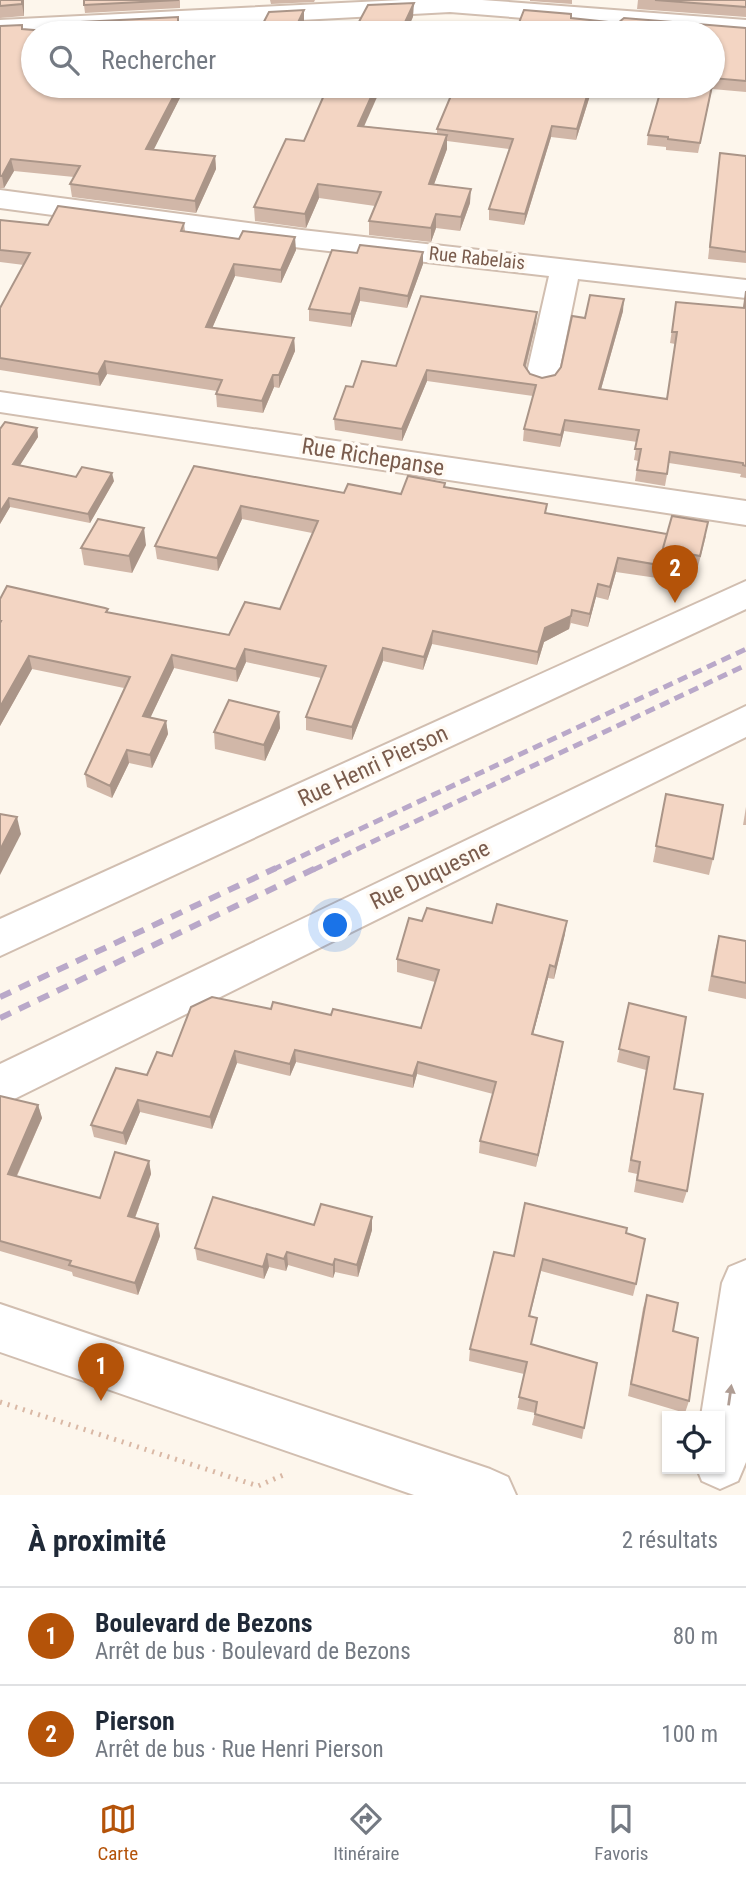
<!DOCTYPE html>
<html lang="fr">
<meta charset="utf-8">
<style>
:root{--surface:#fff;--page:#f2f2f3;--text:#1f2937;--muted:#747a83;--line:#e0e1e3;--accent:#b45309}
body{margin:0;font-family:"Roboto Condensed",sans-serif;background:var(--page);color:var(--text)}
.controls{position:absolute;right:21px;bottom:21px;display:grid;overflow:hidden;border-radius:0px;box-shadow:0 2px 5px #0004}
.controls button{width:63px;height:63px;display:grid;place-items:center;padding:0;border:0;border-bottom:2px solid var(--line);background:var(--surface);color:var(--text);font:35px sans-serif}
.you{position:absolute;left:336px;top:926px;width:24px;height:24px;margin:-18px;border:5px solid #fff;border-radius:50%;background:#1a73e8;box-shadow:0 0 0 10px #1a73e833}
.badge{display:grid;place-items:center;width:46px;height:46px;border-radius:50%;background:var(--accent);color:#fff;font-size:23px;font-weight:700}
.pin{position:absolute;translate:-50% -58px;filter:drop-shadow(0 2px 4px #0008)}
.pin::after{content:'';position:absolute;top:37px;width:24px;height:21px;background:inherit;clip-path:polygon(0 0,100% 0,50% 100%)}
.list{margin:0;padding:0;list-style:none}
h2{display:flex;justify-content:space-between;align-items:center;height:91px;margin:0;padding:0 28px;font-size:30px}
h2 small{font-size:23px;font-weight:400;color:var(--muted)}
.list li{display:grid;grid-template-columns:46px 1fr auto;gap:21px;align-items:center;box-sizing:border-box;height:98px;padding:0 28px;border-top:2px solid var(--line)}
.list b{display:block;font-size:26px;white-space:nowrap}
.list p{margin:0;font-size:23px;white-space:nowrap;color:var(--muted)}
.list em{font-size:23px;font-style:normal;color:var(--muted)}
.icon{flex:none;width:38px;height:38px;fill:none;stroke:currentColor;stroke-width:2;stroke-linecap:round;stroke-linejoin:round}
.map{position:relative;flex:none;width:746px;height:1495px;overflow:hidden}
.search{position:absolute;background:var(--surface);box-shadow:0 2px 5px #0004;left:21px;right:21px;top:21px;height:77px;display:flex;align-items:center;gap:18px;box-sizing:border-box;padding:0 24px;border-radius:38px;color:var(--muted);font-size:26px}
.sheet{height:287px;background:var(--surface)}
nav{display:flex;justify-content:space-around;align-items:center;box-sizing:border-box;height:98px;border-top:2px solid var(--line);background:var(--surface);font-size:19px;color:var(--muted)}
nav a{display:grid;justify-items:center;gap:4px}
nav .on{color:var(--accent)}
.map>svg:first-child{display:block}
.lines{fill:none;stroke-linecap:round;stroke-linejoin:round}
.minor-casing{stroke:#d1beb0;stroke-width:4}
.path{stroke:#d9b8a5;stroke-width:5;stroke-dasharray:2 6;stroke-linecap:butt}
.minor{fill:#fff;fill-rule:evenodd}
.rail-far1{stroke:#b9a8c9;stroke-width:5;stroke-dasharray:10 6;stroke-linecap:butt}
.rail{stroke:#b9a8c9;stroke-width:6;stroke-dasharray:12 9;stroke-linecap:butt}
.wall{fill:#d1b7a8}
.shaded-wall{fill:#aa9588}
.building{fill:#f3d5c3;stroke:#aa9588;stroke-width:2}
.oneway{fill:#af9d94}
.labels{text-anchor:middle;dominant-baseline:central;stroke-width:7;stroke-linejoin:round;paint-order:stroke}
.far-street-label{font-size:19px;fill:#7a5c4d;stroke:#fffaf3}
.street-label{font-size:23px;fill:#7a5c4d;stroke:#fffaf3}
</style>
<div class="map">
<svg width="746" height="1495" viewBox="0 0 746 1495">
<rect width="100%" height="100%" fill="#fdf6ec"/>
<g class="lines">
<!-- minor casing -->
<g class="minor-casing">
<g id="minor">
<path d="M402 0H482L746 20V36L450 12 0 36V20Z"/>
<path d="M0 190 302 230 746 280V298L578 279 558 377 553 384 542 387 531 384 526 377 549 276 302 248 0 208Z"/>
<path d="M0 392 746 501V525L0 412Z"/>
<path d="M746 581V609L0 956V919Z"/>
<path d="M746 706V737L0 1106V1064Z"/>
<path d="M746 1260V1462L738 1481 720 1489 702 1481 697 1469H720V1416H701L722 1283 729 1267Z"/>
<path d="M0 1304 490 1469 508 1477 516 1495H414L0 1352Z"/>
</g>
</g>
<!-- path -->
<path class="path" d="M0 1402 258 1486 288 1473"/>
<!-- minor -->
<use href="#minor" class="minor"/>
<!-- rail-far1 -->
<g class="rail-far1">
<path d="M272 870 746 649"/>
<path d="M313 870 746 665"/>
</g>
<!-- rail -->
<g class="rail">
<path d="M0 997 276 868"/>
<path d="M0 1018 316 868"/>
</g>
</g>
<!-- wall -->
<g class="wall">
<path d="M0 0H24V16L0 18Z"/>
<path d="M180 0V8L85 13 84 5Z"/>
<path d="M270 0H315L314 2 271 4Z"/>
<path d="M530 0H572V4L530 1Z"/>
<path d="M638 0H746V17L637 9Z"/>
<path d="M524 10 571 14V18L618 23 624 18 746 28V92L712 89 698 153 666 150V147L647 145 648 135 662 86H713V33H515Z"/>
<path d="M0 26 22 29 33 86H186L153 150 215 156 216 169 196 213 72 197 70 184 74 177 14 171 4 188H0Z"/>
<path d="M229 86H274L271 91Z"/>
<path d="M443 86H593L576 140 551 137 524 225 489 220V209L509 149 447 141V149L434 184 470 203 460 231 436 228 431 242 369 235V221L375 206 319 198 306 228 255 221 254 207 304 141 364 126 437 134V129L452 93 443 92Z"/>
<path d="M720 153 746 156V263L708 259Z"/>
<path d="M0 220 48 225 184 223 185 231 296 250 281 283 235 276 212 328 294 338 295 351 279 388 274 387 263 413 217 407 216 394 217 391 107 374 100 386 0 370V308L24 265 0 262Z"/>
<path d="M357 253 423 264 407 308 360 301 351 327 309 321V309Z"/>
<path d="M746 290V478L740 477 741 474 669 463 665 486 635 481 638 461 634 460 637 442 564 431 560 447 523 441 524 429 533 396 427 381 402 441 335 430 334 419 353 387 396 366 536 323 526 367 530 374 542 378 555 375 561 367 585 318 623 311 601 389 667 399 675 344 670 343 676 302 743 308Z"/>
<path d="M37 428 38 437 20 465 76 477 114 481 90 523 10 507 0 524V429Z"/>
<path d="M194 466 344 493 401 494 445 487 546 513 667 534 706 536 697 570 661 562 657 578 616 572 608 600 596 597 588 627 571 623 569 629 544 642 537 665 432 644 423 670 383 661 352 740 306 730V717L321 678 246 662 237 682 174 668 150 718 166 721 168 734 152 768 129 763 112 798 87 787 85 774 124 688 32 669 0 726V599L108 609V612L229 635 280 609 312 533 242 519 218 571 157 559 155 546Z"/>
<path d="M146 545 132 573 84 565 81 548Z"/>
<path d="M279 712 280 728 265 761 215 749 214 732Z"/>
<path d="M666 794 713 859 709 875 653 862Z"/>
<path d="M746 807V825H743Z"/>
<path d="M422 921 492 923 565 934 554 979 548 978 533 1034 561 1054 536 1167 479 1153 480 1141 493 1094 417 1074 413 1088 296 1062 290 1076 237 1063 212 1129 140 1112 126 1145 94 1137 91 1125 147 1075 172 1056 271 1009 331 1015 421 1028 435 982 397 972V959Z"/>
<path d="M719 936 746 941V999L708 991 715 951Z"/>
<path d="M629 1003 674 1089 687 1191 683 1203 634 1192 637 1174 628 1172 646 1070 617 1062Z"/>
<path d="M0 1096 38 1105 42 1118 17 1176 100 1198 149 1161 151 1174 135 1218 158 1224 160 1236 138 1295 73 1276 72 1272 0 1251Z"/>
<path d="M314 1225 372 1230 358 1277 335 1272 333 1278 288 1265 286 1271 269 1267 264 1279 197 1260 195 1248Z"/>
<path d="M626 1233 636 1284 633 1296 541 1271 530 1316 537 1318 531 1345 584 1428 582 1439 532 1425 535 1413 517 1409 524 1374 469 1361 470 1349 514 1256Z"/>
<path d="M647 1295 673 1331 689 1401 685 1413 628 1396 643 1308Z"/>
</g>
<!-- shaded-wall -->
<g class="shaded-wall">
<path d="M22 0H24V16L22 4Z"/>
<path d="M414 3 413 17 406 33H400Z"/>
<path d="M304 10V22L299 33H293Z"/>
<path d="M179 86H186L148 161 146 149Z"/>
<path d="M376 86H382L358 140V126Z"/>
<path d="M590 86H593L576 140 577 129Z"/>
<path d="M552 126 551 137 524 225 525 214Z"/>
<path d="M447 135V149L429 198V184Z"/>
<path d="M215 156 216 169 196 213 195 201Z"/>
<path d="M11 159 14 171 4 188 2 176Z"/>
<path d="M318 184 319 198 306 228 305 214Z"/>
<path d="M471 189 470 203 460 231 461 217Z"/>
<path d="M436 214V228L431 242V228Z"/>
<path d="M295 237 296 250 281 283V270Z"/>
<path d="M423 252V264L407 308 408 296Z"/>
<path d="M234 264 235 276 207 340 206 327Z"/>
<path d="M360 288V301L351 327V314Z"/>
<path d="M624 299 623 311 598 400 599 389Z"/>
<path d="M537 312 536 323 523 376 524 365Z"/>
<path d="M294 338 295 351 279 388V375Z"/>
<path d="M105 361 107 374 100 386 98 374Z"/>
<path d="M427 370V381L402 441V429Z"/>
<path d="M273 375 274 387 263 413 262 401Z"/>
<path d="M565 420 564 431 560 447 561 435Z"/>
<path d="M37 428 38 437 15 473 13 464Z"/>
<path d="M112 473 114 481 90 523 88 514Z"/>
<path d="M9 498 10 507 0 524V512Z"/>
<path d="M241 506 242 519 218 571 217 558Z"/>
<path d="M144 528 146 545 132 573 129 556Z"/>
<path d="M618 558 616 572 608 600 610 587Z"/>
<path d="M598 584 596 597 588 627 590 614Z"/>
<path d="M572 610 569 629 544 642 537 665 538 652 545 628Z"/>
<path d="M433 631 432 644 423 670 424 657Z"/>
<path d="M383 648V661L352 740V727Z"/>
<path d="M245 649 246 662 237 682 236 669Z"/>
<path d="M172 655 174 668 145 729 143 716Z"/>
<path d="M29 656 32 669 0 726V707Z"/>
<path d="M279 712 280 728 265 761 264 745Z"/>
<path d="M166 721 168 734 152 768 150 755Z"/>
<path d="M127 750 129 763 112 798 110 786Z"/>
<path d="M17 817 21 834 0 875V850Z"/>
<path d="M567 921 565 934 554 979 555 967Z"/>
<path d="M550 965 548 978 530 1046 532 1034Z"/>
<path d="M563 1042 561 1054 536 1167 538 1155Z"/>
<path d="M295 1050 296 1062 290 1076V1064Z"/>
<path d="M235 1051 237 1063 212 1129 210 1117Z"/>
<path d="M418 1062 417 1074 413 1088V1076Z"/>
<path d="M138 1100 140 1112 126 1145 123 1133Z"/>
<path d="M38 1105 42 1118 12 1186 8 1174Z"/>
<path d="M149 1161 151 1174 131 1228 128 1216Z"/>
<path d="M372 1217V1230L358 1277 357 1265Z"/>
<path d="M158 1224 160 1236 138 1295 135 1283Z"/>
<path d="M287 1252 288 1265 286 1271 284 1259Z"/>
<path d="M267 1254 269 1267 264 1279 263 1267Z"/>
<path d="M335 1259V1272L333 1278V1265Z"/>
</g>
<!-- building -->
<g class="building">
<path d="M0 0H22V4L0 6Z"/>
<path d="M84 0H179L84 5Z"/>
<path d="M655 0H746V7Z"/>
<path d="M414 3 400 33H353L368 5Z"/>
<path d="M304 10 293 33H258L269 12Z"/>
<path d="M524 10 571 14V18L618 23 624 18 746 28V81L713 78V81V33H515Z"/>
<path d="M178 17V31L203 33H81V22Z"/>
<path d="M22 25V29L72 33H33V86H179L146 149 215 156 195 201 70 184 80 166 11 159 2 176H0V26Z"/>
<path d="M328 86H376L358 126 447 135 429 184 471 189 461 217 436 214 431 228 369 221 381 192 318 184 305 214 254 207 286 139 304 141Z"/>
<path d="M455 86H590L577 129 552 126 525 214 489 209 513 139 437 129Z"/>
<path d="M662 86H712L700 143 668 139V137L648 135Z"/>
<path d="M720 153 746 156V252L710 247Z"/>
<path d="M58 206 184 223 181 231 239 239 243 231 295 237 281 270 234 264 206 327 294 338 279 375H273L262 401 216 394 222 380 105 361 98 374 0 358V308L30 253 0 250V220L48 225Z"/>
<path d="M360 245 423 252 408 296 360 288 351 314 309 309 332 250 357 253Z"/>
<path d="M746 291V466L743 465V463L670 452 667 474 637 470 641 449H635L639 430 565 420 561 435 524 429 536 385 427 370 402 429 334 419 346 386 353 387 362 361 396 366 421 296 537 312 524 365 530 374 542 378 555 375 561 367 572 316 585 318 590 295 624 299 599 389 667 399 677 332H672L676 302 744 308Z"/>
<path d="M5 422 37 428 13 464 76 477 82 467 112 473 88 514 9 498 0 512V429Z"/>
<path d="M194 466 344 493 348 484 401 494 408 476 445 483 444 487 547 504 545 513 667 534 663 548 672 516 708 522 700 556 663 549 659 565 618 558 610 587 598 584 590 614 572 610 571 616 545 628 538 652 433 631 424 657 383 648 352 727 306 717 326 666 245 649 236 669 172 655 143 716 166 721 150 755 127 750 110 786 85 774 130 677 29 656 0 707V623L1 621H0V599L7 586 105 608 108 609 106 612 229 635 245 602 280 609 318 521 241 506 217 558 155 546Z"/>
<path d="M98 519 144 528 129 556 81 548Z"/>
<path d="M229 700 279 712 264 745 214 732Z"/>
<path d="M666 794 723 805 713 859 656 846Z"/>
<path d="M0 814 17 817 0 850Z"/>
<path d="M497 904 567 921 555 967 550 965 532 1034 563 1042 538 1155 480 1141 496 1082 418 1062 413 1076 295 1050 290 1064 235 1051 210 1117 138 1100 123 1133 91 1125 116 1068 147 1075 157 1052 172 1056 191 1007 212 997 271 1009 273 1002 331 1015 333 1009 421 1028 439 970 397 959 409 918 422 921 427 908 492 923Z"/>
<path d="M719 936 746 941V983L712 976Z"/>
<path d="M629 1003 686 1017 674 1089 703 1094 687 1191 637 1180 640 1162 631 1160 649 1057 619 1049Z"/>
<path d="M0 1096 38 1105 8 1174 100 1198 115 1152 149 1161 128 1216 158 1224 135 1283 69 1265 71 1261 0 1241Z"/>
<path d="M213 1197 314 1225 321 1204 372 1217 357 1265 335 1259 333 1265 287 1252 284 1259 267 1254 263 1267 195 1248Z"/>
<path d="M525 1203 627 1228 626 1233 645 1239 636 1284 543 1259 529 1316 537 1318 531 1344 597 1363 584 1428 535 1414 537 1402 519 1397 527 1362 470 1349 494 1252 514 1256Z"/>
<path d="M647 1295 678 1303 673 1331 698 1338 689 1401 631 1384Z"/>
</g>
<!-- one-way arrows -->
<defs><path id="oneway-solid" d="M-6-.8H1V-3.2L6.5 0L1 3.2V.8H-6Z" transform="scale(1.75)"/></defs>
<use class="oneway" href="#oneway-solid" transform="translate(730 1395) rotate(-82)"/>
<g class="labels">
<!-- far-street labels -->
<g class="far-street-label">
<text transform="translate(477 258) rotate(6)">Rue Rabelais</text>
</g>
<!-- street labels -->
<g class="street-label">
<text transform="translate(373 457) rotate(9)">Rue Richepanse</text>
<text transform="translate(373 766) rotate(-25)">Rue Henri Pierson</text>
<text transform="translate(430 875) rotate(-26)">Rue Duquesne</text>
</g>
</g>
</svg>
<div class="controls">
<button><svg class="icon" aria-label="locate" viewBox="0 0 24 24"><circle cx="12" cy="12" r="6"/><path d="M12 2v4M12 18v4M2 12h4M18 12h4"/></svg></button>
</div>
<div class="you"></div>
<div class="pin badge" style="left:101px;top:1401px">1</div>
<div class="pin badge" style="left:675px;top:603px">2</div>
<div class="search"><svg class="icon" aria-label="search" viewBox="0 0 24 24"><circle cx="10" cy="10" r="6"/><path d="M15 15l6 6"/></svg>Rechercher</div>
</div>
<section class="sheet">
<h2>À proximité<small>2 résultats</small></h2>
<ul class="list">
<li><span class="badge">1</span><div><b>Boulevard de Bezons</b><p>Arrêt de bus · Boulevard de Bezons</p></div><em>80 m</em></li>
<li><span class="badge">2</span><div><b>Pierson</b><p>Arrêt de bus · Rue Henri Pierson</p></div><em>100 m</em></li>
</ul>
</section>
<nav>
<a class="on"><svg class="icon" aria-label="map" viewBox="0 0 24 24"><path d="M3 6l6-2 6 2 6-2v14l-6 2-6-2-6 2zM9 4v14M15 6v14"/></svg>Carte</a>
<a><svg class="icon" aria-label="directions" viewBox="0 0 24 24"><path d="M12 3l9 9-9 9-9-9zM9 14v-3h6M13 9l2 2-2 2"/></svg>Itinéraire</a>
<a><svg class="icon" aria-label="saved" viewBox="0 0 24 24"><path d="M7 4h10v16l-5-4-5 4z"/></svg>Favoris</a>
</nav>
